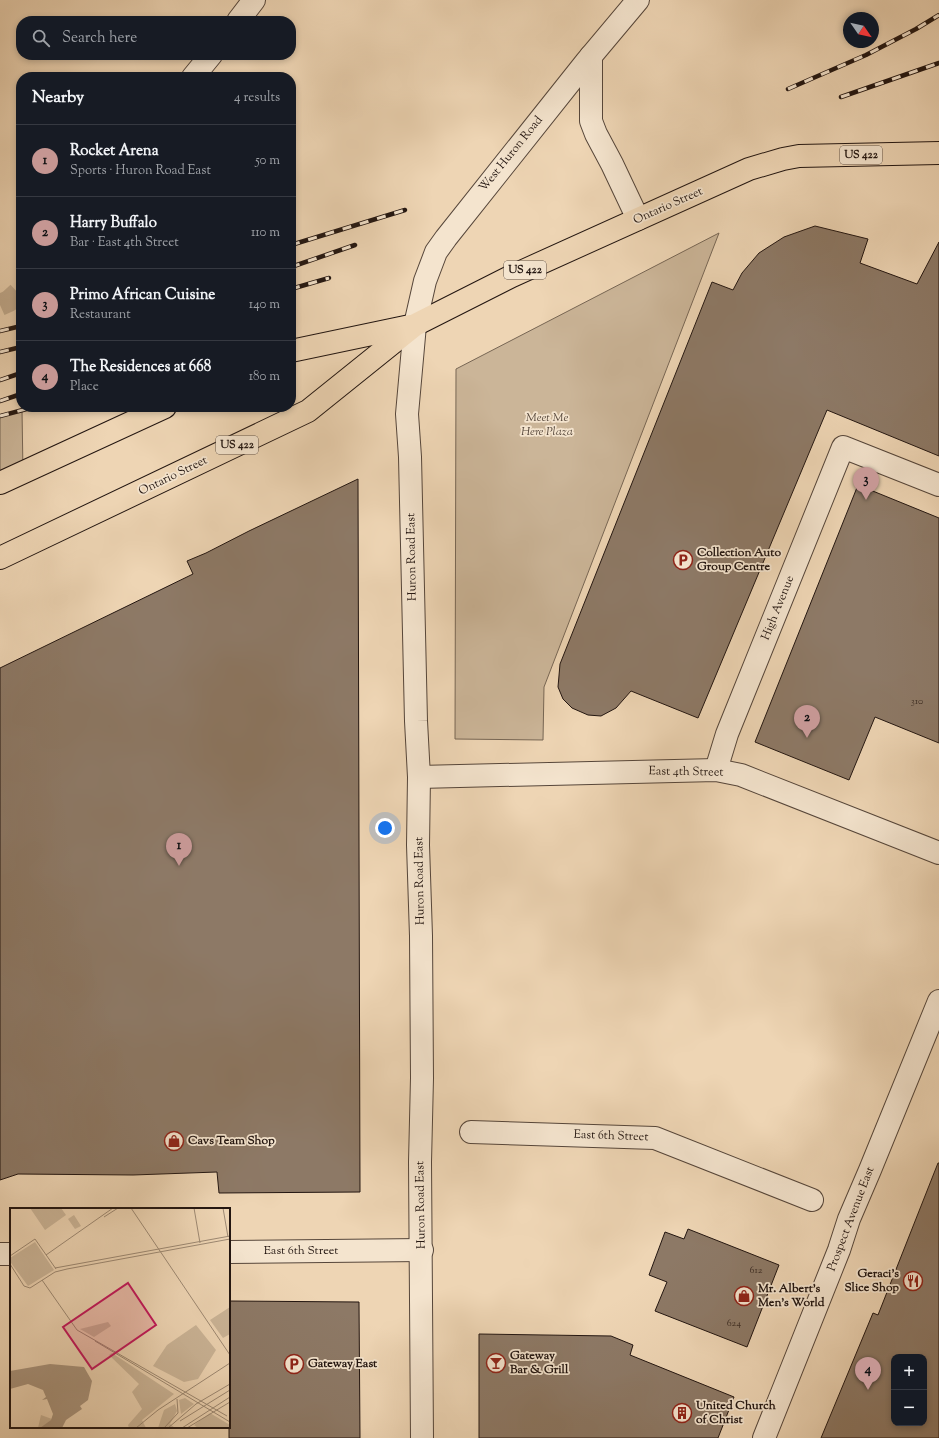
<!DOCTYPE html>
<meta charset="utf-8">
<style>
:root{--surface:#171b24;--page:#242831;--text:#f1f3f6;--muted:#9ea1a6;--line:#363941;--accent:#c59692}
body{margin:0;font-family:"Sorts Mill Goudy",serif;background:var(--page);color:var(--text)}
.controls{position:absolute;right:12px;bottom:12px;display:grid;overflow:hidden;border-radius:8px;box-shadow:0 2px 6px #0003}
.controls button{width:36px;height:36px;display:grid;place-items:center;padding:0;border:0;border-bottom:1px solid var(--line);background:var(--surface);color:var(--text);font:20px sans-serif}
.compass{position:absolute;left:843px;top:12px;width:36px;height:36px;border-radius:50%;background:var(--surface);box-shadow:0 2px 6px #0003;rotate:124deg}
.you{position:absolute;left:385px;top:828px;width:14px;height:14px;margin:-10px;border:3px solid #fff;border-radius:50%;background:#1a73e8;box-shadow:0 0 0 6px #1a73e833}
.badge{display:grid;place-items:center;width:26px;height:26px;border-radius:50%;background:var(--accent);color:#111;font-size:13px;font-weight:700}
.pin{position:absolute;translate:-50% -33px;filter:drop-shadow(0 1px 2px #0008)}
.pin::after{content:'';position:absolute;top:21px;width:14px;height:12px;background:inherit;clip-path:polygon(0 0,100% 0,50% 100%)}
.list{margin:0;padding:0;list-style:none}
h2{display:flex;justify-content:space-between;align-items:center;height:52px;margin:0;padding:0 16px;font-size:17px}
h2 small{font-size:13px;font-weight:400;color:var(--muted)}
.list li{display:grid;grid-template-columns:26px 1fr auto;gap:12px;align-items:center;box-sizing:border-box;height:72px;padding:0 16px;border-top:1px solid var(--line)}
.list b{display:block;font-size:15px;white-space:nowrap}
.list p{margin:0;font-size:13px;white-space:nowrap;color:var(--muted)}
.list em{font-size:13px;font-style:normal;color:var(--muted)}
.icon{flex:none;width:22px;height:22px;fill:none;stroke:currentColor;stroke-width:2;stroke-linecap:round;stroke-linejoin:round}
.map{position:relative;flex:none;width:939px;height:1438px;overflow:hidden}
.search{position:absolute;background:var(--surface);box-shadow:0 2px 6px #0003;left:16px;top:16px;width:280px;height:44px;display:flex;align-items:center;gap:10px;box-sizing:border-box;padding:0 14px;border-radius:16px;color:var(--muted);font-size:15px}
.panel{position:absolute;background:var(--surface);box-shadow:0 2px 6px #0003;left:16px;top:72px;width:280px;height:340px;border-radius:16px}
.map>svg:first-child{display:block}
.green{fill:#cbb598;stroke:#776654}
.building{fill:#8d7966;stroke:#231611;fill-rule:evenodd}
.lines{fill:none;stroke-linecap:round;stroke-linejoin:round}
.tertiary-tunnel{stroke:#c5af93;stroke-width:22;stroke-dasharray:22 11;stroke-linecap:butt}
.pedestrian-casing{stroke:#56463a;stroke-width:24}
.minor-casing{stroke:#56463a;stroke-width:24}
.tertiary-casing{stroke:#56463a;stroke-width:24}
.primary-casing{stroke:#231611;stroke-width:24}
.pedestrian{stroke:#f4e4ce;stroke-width:22}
.minor{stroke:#f4e4ce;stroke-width:22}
.tertiary{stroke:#f4e4ce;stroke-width:22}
.primary{stroke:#eed5b4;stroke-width:22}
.rail-casing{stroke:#231611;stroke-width:4.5}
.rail{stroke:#f4e4ce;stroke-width:3;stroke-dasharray:9;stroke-linecap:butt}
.labels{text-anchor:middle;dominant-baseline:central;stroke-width:3.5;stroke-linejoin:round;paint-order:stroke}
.number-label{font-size:10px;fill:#3e2f26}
.shield{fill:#f4e4ce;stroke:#62544a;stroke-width:1}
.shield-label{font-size:11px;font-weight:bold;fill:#231611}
.street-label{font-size:12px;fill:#231611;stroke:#f4e4ce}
.park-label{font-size:12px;font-style:italic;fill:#55463a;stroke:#f4e4ce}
.poi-label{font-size:12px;font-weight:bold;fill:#231611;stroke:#f4e4ce;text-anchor:start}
.inset-road{fill:none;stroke:#9d8973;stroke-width:1}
.view{fill:#c2185b;fill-opacity:0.15;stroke:#c2185b;stroke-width:2}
.inset-edge{fill:none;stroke:#231611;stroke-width:2}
</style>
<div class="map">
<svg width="939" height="1438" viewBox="0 0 939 1438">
<rect width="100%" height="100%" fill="#eed5b4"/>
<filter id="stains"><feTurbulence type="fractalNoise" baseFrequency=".005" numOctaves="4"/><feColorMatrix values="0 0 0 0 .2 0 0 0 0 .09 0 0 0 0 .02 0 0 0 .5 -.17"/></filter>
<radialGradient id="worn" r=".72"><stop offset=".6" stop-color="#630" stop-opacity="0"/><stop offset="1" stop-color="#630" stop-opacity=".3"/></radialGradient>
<!-- green -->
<g class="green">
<path d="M719 233 544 687 543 740 455 739 456 369Z"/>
<path d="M22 410 23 473 0 483V416Z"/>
</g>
<!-- building -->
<g class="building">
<path d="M815 226 868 239 860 263 917 284 939 242V456L827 410 698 718 631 691 616 708 601 716 588 715 572 708 563 699 558 687 560 664 712 282 733 290 742 273 759 253 784 237Z"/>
<path d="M358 479 360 1192 219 1193 217 1172 133 1175 18 1174 0 1180V668L193 574 187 561 206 553 249 531Z"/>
<path d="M858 485 939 518V743L875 717 849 780 755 742Z"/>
<path d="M938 1163H939V1438H821L873 1313 878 1315ZM894 1357H924V1423H894Z"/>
<path d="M688 1229 779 1265 747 1347 655 1311 667 1282 649 1275 665 1232 684 1239Z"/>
<path d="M229 1301 359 1302 360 1438H229Z"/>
<path d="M479 1334 611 1336 633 1345 630 1355 734 1397 718 1438H479Z"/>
</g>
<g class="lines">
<!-- tertiary-tunnel -->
<path class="tertiary-tunnel" d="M0 305 9 301 21 290"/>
<!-- pedestrian casing -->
<g class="pedestrian-casing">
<path id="pedestrian" d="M471 1132 655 1138 812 1200"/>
</g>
<!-- minor casing -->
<g class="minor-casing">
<g id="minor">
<path d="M716 770 727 734 843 447 939 485"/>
<path d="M419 777 716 770 741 775 939 853"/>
<path d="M229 1252 422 1250"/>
<path d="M0 1254H11"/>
</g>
</g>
<!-- tertiary casing -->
<g class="tertiary-casing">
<g id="tertiary">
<path d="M238 21 254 0"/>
<path d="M591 56V121L596 134 612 164 638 219"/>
<path d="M193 77 211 55"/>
<path d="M422 1438 420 1162 422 1078 421 936 418 845 419 777 416 721 410 457 407 414 415 325 425 281 436 252 446 238 586 62 638 0"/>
<path d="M764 1438 839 1250 849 1219 870 1170 939 1001"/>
</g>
</g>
<!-- primary casing -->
<g class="primary-casing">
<g id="primary">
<path d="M291 351 410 326"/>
<path d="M0 483 165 407"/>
<path d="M0 558 308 411 415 325 512 276 749 169 783 159 799 156 939 153"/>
</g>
</g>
<!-- pedestrian -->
<use href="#pedestrian" class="pedestrian"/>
<!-- minor -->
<use href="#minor" class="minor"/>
<!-- tertiary -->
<use href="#tertiary" class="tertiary"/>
<!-- primary -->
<use href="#primary" class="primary"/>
<!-- rail casing -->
<g class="rail-casing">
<g id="rail">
<path d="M788 89 866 55 916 29 939 15"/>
<path d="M841 97 939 63"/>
<path d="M291 245 405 210"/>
<path d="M291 267 355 245"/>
<path d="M291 289 329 278"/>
<path d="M0 331 21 326"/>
<path d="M0 352 21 347"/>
<path d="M0 380 21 373"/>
<path d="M0 401 21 394"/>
<path d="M0 416 34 407"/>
</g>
</g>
<!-- rail -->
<use href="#rail" class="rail"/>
</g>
<!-- icons -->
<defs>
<g id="parking-ring" transform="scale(1)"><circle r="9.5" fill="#f4e4ce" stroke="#8f2418" stroke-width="1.5"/><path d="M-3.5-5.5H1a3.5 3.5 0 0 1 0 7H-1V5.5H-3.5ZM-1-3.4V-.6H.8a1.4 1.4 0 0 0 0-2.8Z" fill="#8f2418"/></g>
<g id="shop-ring" transform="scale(1)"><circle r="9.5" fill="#f4e4ce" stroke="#8f2418" stroke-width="1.5"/><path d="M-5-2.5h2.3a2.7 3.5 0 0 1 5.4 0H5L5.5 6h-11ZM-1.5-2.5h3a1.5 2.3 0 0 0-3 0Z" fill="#8f2418"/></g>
<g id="restaurant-ring" transform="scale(1)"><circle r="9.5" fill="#f4e4ce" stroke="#8f2418" stroke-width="1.5"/><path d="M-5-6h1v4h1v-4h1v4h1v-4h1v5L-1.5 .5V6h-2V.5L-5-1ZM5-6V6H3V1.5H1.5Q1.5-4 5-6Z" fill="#8f2418"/></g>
<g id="bar-ring" transform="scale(1)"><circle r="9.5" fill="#f4e4ce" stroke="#8f2418" stroke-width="1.5"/><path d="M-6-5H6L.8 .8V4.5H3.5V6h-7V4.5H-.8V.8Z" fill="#8f2418"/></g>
<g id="building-ring" transform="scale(1)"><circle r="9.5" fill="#f4e4ce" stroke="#8f2418" stroke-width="1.5"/><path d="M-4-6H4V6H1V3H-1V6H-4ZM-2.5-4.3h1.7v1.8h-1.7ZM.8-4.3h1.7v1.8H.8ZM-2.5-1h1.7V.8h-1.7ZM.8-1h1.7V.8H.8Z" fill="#8f2418"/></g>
</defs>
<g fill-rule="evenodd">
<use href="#parking-ring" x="683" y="560"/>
<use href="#shop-ring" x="174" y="1141"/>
<use href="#restaurant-ring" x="913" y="1281"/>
<use href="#shop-ring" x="744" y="1296"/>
<use href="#bar-ring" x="496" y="1363"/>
<use href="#parking-ring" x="294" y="1364"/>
<use href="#building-ring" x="682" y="1413"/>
</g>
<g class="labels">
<!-- number labels -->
<g class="number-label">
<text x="917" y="701">310</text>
<text x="756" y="1270">612</text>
<text x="734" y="1323">624</text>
</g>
<!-- shield labels -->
<g class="shield">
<rect x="840" y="146" width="42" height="18" rx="3"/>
<rect x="504" y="261" width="42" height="18" rx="3"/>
<rect x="216" y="436" width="42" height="18" rx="3"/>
</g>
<g class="shield-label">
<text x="861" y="155">US 422</text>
<text x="525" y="270">US 422</text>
<text x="237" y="445">US 422</text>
</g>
<!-- street labels -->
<g class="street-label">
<text transform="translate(511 154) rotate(-51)">West Huron Road</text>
<text transform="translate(668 206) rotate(-24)">Ontario Street</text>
<text transform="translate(173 476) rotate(-26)">Ontario Street</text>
<text transform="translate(412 557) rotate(-91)">Huron Road East</text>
<text transform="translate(778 608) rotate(-68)">High Avenue</text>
<text transform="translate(686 772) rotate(1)">East 4th Street</text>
<text transform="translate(420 881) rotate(-91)">Huron Road East</text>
<text transform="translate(611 1136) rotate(2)">East 6th Street</text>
<text transform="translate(421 1205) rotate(-91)">Huron Road East</text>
<text transform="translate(851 1219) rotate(-69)">Prospect Avenue East</text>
<text x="301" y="1251">East 6th Street</text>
</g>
<!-- park labels -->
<g class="park-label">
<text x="547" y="418">Meet Me<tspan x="547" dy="14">Here Plaza</tspan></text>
</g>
<!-- poi labels -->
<g class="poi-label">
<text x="697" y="553">Collection Auto<tspan x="697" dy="14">Group Centre</tspan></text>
<text x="188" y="1141">Cavs Team Shop</text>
<text x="899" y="1274" text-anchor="end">Geraci's<tspan x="899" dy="14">Slice Shop</tspan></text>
<text x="758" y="1289">Mr. Albert's<tspan x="758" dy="14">Men's World</tspan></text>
<text x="510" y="1356">Gateway<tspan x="510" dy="14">Bar &amp; Grill</tspan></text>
<text x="308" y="1364">Gateway East</text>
<text x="696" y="1406">United Church<tspan x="696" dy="14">of Christ</tspan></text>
</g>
</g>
<!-- overview -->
<g transform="translate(10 1208)">
<rect width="220" height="220" fill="#eed5b4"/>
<path d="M20 0H51L56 7 35 22ZM64 7 71 18 65 21 58 11ZM25 34 44 62 18 78 1 55 0 50ZM220 99V126L213 130 200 112ZM98 114 101 118 84 129 70 121ZM186 117 206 142 188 171 174 174 143 158 157 137ZM102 145 164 186 132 212 136 220H119L118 217 132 201 122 184 129 176 99 147ZM175 190 184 196 171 206 169 192ZM165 196 167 203 160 216 165 220H148L154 202ZM200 205 220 217V220H188L184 217ZM31 207 42 211 36 218 28 220Z" fill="#cbb598"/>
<path d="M40 156 74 159 82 173 78 192 70 198 72 201 56 212 52 220H30L41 212 43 206 37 191 32 192 36 189 33 182 18 176 0 181V163Z" fill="#a9947d"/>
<path class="inset-road" d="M121 0 220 147M184 0 190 35M213 0 218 29M94 9 108 0M36 47 103 0M0 48 25 31 46 61M0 56 14 78 20 80 45 64 57 61 220 31M45 60 220 28M32 72 67 122 217 208M85 133 220 214M170 213 220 182M126 220 148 202 220 155M154 220 168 205 167 191M158 220 186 196 220 176M172 220 220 189M177 220 220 194"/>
<path class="view" d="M118 75 146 117 82 161 53 119Z"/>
<rect width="220" height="220" class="inset-edge"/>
</g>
<rect width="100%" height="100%" filter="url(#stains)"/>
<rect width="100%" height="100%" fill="url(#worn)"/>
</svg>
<div class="controls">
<button>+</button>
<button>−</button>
</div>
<svg class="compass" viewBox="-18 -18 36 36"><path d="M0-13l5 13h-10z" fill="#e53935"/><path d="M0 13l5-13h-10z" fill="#9ea1a6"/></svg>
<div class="you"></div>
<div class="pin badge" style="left:179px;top:866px">1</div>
<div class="pin badge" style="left:807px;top:738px">2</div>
<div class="pin badge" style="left:866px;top:500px">3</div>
<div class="pin badge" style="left:868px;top:1390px">4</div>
<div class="search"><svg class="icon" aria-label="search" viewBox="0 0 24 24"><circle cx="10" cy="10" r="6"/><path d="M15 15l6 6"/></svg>Search here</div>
<section class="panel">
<h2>Nearby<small>4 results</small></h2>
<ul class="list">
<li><span class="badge">1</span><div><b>Rocket Arena</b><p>Sports · Huron Road East</p></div><em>50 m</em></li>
<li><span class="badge">2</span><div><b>Harry Buffalo</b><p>Bar · East 4th Street</p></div><em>110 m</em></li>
<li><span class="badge">3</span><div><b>Primo African Cuisine</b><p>Restaurant</p></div><em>140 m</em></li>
<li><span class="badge">4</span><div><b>The Residences at 668</b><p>Place</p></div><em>180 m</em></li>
</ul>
</section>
</div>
